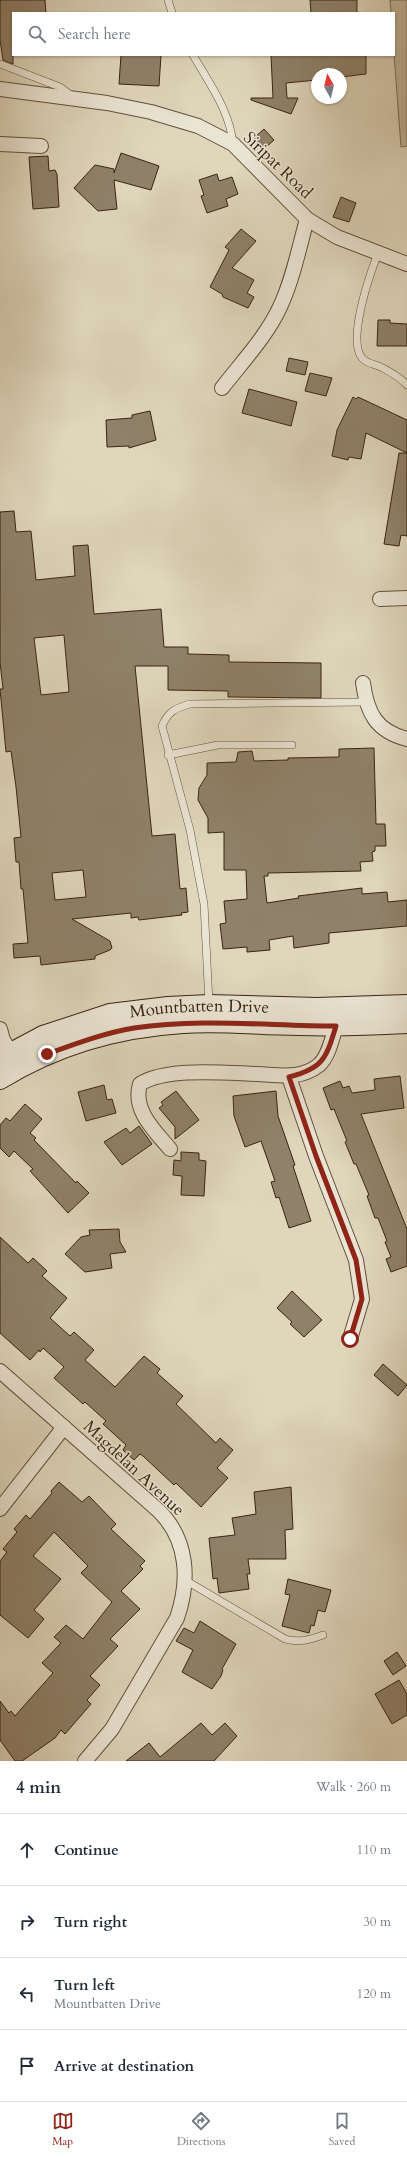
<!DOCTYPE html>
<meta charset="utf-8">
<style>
:root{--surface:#fff;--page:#f6f6f7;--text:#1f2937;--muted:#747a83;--line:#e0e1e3;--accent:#8f2418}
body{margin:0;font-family:Cardo,serif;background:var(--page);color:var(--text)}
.compass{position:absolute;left:311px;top:68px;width:36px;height:36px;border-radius:50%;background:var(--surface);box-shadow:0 1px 3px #0004;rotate:352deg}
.stop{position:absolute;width:12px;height:12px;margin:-9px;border:3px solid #8f2418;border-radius:50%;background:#fff}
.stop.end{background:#8f2418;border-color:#fff;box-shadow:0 1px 4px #0008}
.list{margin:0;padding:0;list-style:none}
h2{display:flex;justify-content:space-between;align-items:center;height:52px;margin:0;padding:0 16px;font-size:17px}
h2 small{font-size:13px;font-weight:400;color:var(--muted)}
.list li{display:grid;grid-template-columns:26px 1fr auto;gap:12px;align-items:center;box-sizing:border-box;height:72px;padding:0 16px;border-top:1px solid var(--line)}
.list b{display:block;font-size:15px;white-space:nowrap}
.list p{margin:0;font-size:13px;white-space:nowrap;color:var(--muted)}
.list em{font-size:13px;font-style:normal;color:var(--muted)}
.icon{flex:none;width:22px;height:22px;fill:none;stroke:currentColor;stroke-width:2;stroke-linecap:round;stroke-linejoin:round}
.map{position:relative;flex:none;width:407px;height:1761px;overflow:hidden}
.search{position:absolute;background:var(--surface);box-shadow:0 1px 3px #0004;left:12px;right:12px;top:12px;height:44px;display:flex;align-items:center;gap:10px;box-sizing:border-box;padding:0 14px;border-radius:0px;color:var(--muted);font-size:15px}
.sheet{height:340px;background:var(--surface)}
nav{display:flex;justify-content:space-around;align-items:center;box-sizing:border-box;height:56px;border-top:1px solid var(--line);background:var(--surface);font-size:11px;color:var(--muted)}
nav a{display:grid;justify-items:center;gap:2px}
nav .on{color:var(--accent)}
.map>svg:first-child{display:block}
.green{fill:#c3b89f;stroke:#7e6e58}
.building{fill:#8f816a;stroke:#392511;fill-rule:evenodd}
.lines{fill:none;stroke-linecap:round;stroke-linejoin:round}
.lane-casing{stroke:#62513c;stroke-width:8}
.street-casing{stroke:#62513c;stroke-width:16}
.secondary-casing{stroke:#392511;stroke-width:22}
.lane{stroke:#eae4d3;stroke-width:7}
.street{stroke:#eae4d3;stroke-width:14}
.secondary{stroke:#eae4d3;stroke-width:20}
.route{stroke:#8f2418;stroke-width:5}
.labels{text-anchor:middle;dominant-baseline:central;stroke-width:3;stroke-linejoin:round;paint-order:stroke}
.street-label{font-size:17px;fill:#392511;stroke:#eae4d3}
</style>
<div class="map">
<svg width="407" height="1761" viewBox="0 0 407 1761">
<rect width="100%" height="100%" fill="#dfd6bc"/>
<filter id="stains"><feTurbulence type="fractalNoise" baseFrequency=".005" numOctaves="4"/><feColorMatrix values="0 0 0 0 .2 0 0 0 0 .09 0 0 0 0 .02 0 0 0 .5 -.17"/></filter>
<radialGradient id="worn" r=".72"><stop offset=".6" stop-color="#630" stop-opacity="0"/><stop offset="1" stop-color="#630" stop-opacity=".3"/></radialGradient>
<!-- green -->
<path class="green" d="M390 0H407V146L401 147 394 54V13H391Z"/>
<!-- building -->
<g class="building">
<path d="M0 0H45L46 13H13V64L3 60 0 40Z"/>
<path d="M310 0H357V13H311Z"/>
<path d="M121 55H161L159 86 119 84Z"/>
<path d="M271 55H366V74L341 77V74H317V80L286 83 287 98H298L291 114 251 100V98H273Z"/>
<path d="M264 129 274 140 264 149 254 138Z"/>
<path d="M121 153 159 166 151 190 114 180 117 209 98 211 74 188 95 165 114 169V173Z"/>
<path d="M48 156 49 171 55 170 57 174 59 207 33 209 29 157Z"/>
<path d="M217 174 219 181 232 177 238 194 226 199 228 206 207 213 201 196 204 195 199 180Z"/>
<path d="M341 197 356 203 349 222 333 217Z"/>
<path d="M241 229 256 241 232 268 254 280 247 293 254 297 248 308 223 297 222 294 210 287 229 250 225 247Z"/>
<path d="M378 320H390V323L407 324V346H377Z"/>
<path d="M289 358 308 362 305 375 286 371Z"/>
<path d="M310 373 332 378 326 396 305 391Z"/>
<path d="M249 389 297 402 291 426 242 413Z"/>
<path d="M353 397 356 399 358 397 407 420V536L401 535 399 546 384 544 399 453H407L366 433 361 459 349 457 348 460 332 456 337 430Z"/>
<path d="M150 411 156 440 129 448V446L107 447 106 420 132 418V415Z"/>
<path d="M14 511 16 532 31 531 36 580 75 576 73 546 88 545 94 614 161 609 164 647H188V654L229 655V662L321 663V698L228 697V691L168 690V666H135L152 836 175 834 180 889 186 888 188 912 181 913 182 915 139 920 138 917 131 918V913L72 919 110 941 112 948 110 950 95 956V959L41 965 40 956 14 958 13 944 28 943 23 889H21L19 862H16L14 838 21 837 16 787 11 751 6 752 0 689H3L0 662V512ZM64 635 69 692 41 695 34 638ZM83 870 86 897 55 900 52 873Z"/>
<path d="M374 748 376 824H385L386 846H375V851L372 852 373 861 360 862 361 871 268 873V876H264L267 903 299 898 298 896 362 888V894L387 892 388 902 407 900V926L329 933V943L294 948 293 936 269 940 270 950 247 952V947L223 949 220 924 226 923 224 901 247 899 246 870H224V832L208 833V818L198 800 199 788 207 775V763L236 762 238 752 252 751 254 761 288 760V758L339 757V749Z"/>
<path d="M400 1076 404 1108 361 1114 407 1229V1266L391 1272 386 1259 391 1257 385 1242 387 1241 378 1218H375L367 1196 369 1195 356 1164H354L345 1142 347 1141 334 1109 331 1110 323 1088 340 1081 343 1088 349 1086 352 1093 375 1090 374 1079Z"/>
<path d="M104 1085 107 1100 112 1099 116 1113 86 1121 78 1092Z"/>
<path d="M176 1091 199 1120 175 1139V1127L159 1108 163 1105 161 1102Z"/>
<path d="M276 1091 278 1116 295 1165 293 1166 311 1221 289 1228 279 1197 276 1198 271 1182 275 1181 261 1141 245 1147 234 1116 233 1096Z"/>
<path d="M25 1104 42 1119 30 1133 36 1138 34 1140 76 1183 77 1181 89 1193 68 1213 30 1171 33 1169 14 1151 9 1157 0 1148V1125L6 1118 10 1121Z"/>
<path d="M139 1126 152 1144 122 1165 104 1142 126 1128 130 1133Z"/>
<path d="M181 1152 199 1153V1160L206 1161 204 1196 181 1195 182 1176 173 1175 174 1160 181 1161Z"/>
<path d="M119 1229 120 1242 126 1252 110 1254 112 1268 85 1272 65 1254 81 1237 90 1235 89 1230Z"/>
<path d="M0 1237 28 1263 33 1258 47 1271 42 1276 67 1298 50 1318 70 1336 74 1332 94 1350 85 1360 115 1387 144 1356 160 1369 157 1373 183 1396 176 1404 216 1443 220 1438 233 1450 217 1468 228 1478 201 1507 176 1483 174 1485 143 1456 140 1454 134 1460 123 1450 126 1445 103 1424 106 1421 85 1402 83 1404 54 1378 64 1367 43 1348 40 1352 39 1350 30 1360 0 1333Z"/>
<path d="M292 1291 322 1320 304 1337 290 1324 292 1322 277 1308Z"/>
<path d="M383 1364 407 1385 398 1396 374 1375Z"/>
<path d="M59 1482 82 1502 89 1496 116 1524 111 1529 145 1561 140 1566 143 1569 121 1591 140 1609 110 1639 118 1646 90 1676 100 1685 87 1700 91 1704 65 1734 61 1730 55 1738 22 1761H15L0 1740V1701L9 1713 11 1711 15 1716 53 1673 42 1663 61 1643 54 1637 66 1625 83 1639 112 1602 81 1573 88 1566 54 1532 33 1556 61 1579 34 1610 44 1619 28 1638 0 1615V1561L7 1552 3 1549 17 1532 14 1529 26 1515 30 1519 52 1493 51 1491Z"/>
<path d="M291 1487 293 1529 285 1530 286 1559H248L250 1574H247L249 1589 219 1593 217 1578 213 1579 209 1538 235 1535 232 1518 256 1514 254 1492Z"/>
<path d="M288 1579 331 1590 325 1612 318 1610 314 1626 311 1625 309 1633 282 1626 290 1595 285 1594Z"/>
<path d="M200 1621 236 1644 222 1669 223 1670 221 1676 212 1689 182 1672 193 1650 176 1641 184 1628 194 1633Z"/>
<path d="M397 1652 406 1666 393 1675 384 1661Z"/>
<path d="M399 1680 407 1694V1715L392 1724 375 1694Z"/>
<path d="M201 1723 212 1735 225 1723 237 1736 214 1761H126L149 1743 160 1757Z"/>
</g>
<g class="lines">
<!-- lane casing -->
<g class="lane-casing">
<g id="lane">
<path d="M168 0 172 13"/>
<path d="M193 55C209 83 230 111 233 144"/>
<path d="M0 64 60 87 72 96"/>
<path d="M378 253C370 274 347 339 362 358 367 364 375 364 381 367 390 372 400 377 407 385"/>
<path d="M168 755 218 745H292"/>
<path d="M209 1003 204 904 190 830 162 726C168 712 175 708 190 704L365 702"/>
<path d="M185 1580 285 1639C299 1643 309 1640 323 1635"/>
</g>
</g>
<!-- street casing -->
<g class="street-casing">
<g id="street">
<path d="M0 89 107 103 151 112 198 126 233 144 307 219 337 237 407 264"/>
<path d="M0 144 41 146"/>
<path d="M222 388C242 362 266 337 280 307 293 279 299 248 307 219"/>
<path d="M380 599 407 598"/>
<path d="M363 683C367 713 376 731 407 739"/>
<path d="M0 1029 3 1040 16 1061"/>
<path d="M289 1077 316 1156 356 1260 362 1299 350 1339"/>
<path d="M170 1149C155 1131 132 1110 140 1084 166 1067 226 1073 257 1074 280 1075 300 1080 319 1065 329 1056 332 1038 336 1026"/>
<path d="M0 1371 159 1511C188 1540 190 1580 177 1618L112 1729 85 1761"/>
<path d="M0 1509 64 1427"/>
</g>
</g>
<!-- secondary casing -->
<g class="secondary-casing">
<g id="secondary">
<path id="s1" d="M0 1059 43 1036 110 1014 168 1007 209 1005 317 1008 407 1005"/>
<path d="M0 1079C55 1045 119 1027 183 1023 221 1020 260 1025 298 1025 334 1026 371 1025 407 1023"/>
</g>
</g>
<!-- lane -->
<use href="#lane" class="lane"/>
<!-- street -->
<use href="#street" class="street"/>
<!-- secondary -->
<use href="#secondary" class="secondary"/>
</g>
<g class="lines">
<!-- route -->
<path class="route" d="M47 1054C75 1044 104 1033 134 1028 201 1018 269 1026 336 1026 326 1058 324 1068 289 1077L316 1156 356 1260 362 1299 350 1339"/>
</g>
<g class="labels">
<!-- street labels -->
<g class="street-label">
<text transform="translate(278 165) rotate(44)">Siripat Road</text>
<text stroke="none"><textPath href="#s1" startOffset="209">Mountbatten Drive</textPath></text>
<text transform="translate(134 1468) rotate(43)">Magdelan Avenue</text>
</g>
</g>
<rect width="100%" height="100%" filter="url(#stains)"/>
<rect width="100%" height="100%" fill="url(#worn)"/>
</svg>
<svg class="compass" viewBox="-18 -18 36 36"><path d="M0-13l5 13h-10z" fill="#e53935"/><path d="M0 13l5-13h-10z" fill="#747a83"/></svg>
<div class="stop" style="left:350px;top:1339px"></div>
<div class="stop end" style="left:47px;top:1054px"></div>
<div class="search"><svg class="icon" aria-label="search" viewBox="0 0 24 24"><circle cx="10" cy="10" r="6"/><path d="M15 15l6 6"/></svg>Search here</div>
</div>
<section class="sheet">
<h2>4 min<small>Walk · 260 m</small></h2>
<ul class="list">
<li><svg class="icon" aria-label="ahead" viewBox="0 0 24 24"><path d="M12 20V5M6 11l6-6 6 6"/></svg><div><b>Continue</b></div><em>110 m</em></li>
<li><svg class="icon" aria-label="right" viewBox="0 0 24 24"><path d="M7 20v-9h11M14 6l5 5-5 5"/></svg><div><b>Turn right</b></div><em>30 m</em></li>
<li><svg class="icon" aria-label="left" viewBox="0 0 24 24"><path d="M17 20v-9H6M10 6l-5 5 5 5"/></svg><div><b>Turn left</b><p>Mountbatten Drive</p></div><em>120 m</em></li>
<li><svg class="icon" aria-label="arrive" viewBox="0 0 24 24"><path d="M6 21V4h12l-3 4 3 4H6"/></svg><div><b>Arrive at destination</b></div></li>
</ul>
</section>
<nav>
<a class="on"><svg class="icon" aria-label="map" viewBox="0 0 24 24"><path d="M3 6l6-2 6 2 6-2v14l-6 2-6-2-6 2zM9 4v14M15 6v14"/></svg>Map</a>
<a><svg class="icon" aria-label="directions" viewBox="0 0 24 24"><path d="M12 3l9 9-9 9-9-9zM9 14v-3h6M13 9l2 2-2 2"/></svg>Directions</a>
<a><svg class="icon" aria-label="saved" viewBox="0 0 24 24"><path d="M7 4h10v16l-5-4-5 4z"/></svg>Saved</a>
</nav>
